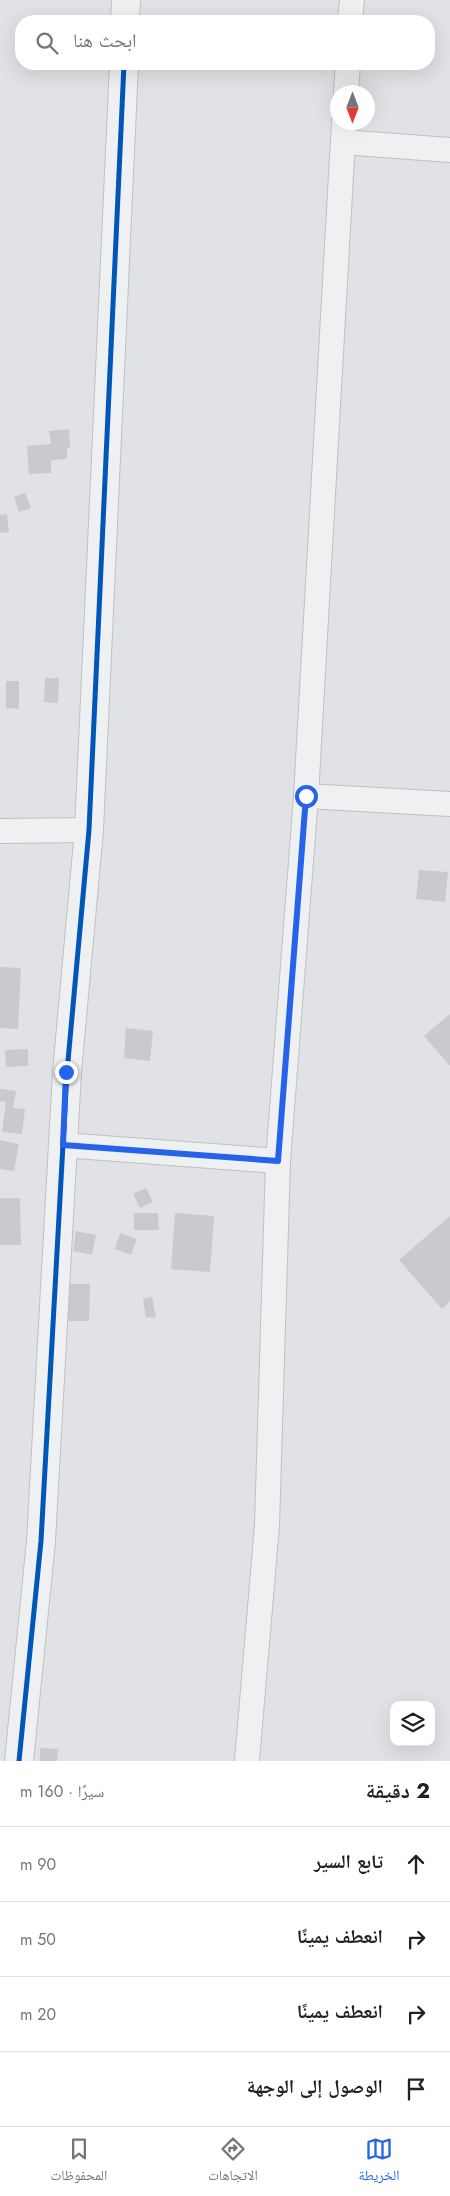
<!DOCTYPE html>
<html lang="ar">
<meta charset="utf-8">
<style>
:root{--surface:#fff;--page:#f2f2f2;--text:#202124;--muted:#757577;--line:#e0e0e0;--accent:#2563eb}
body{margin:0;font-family:Jost,"Noto Naskh Arabic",sans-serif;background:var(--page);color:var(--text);direction:rtl}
.controls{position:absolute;right:15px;bottom:15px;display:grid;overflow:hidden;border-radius:10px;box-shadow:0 5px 20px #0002}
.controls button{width:45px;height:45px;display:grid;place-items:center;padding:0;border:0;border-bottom:1px solid var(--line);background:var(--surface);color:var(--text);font:25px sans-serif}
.compass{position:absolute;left:330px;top:85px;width:45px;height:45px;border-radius:50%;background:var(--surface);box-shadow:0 5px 20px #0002;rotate:180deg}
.stop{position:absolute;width:15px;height:15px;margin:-11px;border:4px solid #2563eb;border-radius:50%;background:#fff}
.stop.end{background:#2563eb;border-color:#fff;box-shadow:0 1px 5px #0008}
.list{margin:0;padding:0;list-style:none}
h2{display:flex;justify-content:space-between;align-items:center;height:65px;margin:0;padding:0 20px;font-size:21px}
h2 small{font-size:16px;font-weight:400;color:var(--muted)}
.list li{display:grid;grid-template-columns:32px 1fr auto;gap:15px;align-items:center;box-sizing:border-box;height:75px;padding:0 20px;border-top:1px solid var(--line)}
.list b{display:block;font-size:19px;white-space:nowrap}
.list em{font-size:16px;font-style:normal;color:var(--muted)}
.icon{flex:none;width:28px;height:28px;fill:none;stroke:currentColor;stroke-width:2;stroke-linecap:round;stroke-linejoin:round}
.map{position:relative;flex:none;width:450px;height:1761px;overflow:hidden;direction:ltr}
.search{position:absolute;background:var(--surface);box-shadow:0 5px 20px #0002;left:15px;right:15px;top:15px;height:55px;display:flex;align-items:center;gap:12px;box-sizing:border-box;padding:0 18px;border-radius:20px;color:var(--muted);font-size:19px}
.sheet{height:365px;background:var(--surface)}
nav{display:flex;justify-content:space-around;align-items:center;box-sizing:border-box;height:70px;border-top:1px solid var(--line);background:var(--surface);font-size:14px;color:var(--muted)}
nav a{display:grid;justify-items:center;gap:2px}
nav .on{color:var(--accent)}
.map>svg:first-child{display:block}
.building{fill:#c8cacd}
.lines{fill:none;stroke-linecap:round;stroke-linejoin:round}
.minor-casing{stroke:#bec0c3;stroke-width:26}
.tertiary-casing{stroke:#bec0c3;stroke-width:30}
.minor{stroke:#eff0f2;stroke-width:24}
.tertiary{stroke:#eff0f2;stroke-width:28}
.cycleway-casing{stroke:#eef1f4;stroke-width:8}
.cycleway{stroke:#0057b8;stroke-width:5}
.route{stroke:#2563eb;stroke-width:6}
</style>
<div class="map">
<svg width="450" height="1761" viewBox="0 0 450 1761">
<rect width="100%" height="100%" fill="#e0e2e5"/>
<!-- building -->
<g class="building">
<path d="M69 429 70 448H67V459L51 460V473L29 474 27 446 51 444 49 431Z"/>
<path d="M25 493 31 508 19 512 14 497Z"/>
<path d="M7 514 9 532 0 533V515Z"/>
<path d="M45 678H59L58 703 44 702Z"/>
<path d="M6 681H19V709L6 708Z"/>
<path d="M419 870 448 872 445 902 416 899Z"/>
<path d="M0 967 21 968 18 1029 0 1028Z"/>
<path d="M450 1014V1066L424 1036Z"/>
<path d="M126 1028 153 1031 150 1061 124 1058Z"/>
<path d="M28 1049V1066L6 1067 5 1050Z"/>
<path d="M0 1089 16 1091 13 1108 25 1109 22 1134 2 1132 6 1102 0 1101Z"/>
<path d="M0 1140 19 1144 14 1171 0 1169Z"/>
<path d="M146 1188 153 1202 140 1208 133 1194Z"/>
<path d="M0 1198H20L21 1245H0Z"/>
<path d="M134 1213H158L159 1230H134Z"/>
<path d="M175 1213 214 1216 210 1272 171 1269Z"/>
<path d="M450 1216V1301L442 1309 399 1260Z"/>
<path d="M76 1231 96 1235 92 1255 73 1251Z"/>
<path d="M120 1233 137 1239 131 1255 115 1249Z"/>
<path d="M68 1284H90L89 1321H68Z"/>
<path d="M152 1297 156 1317 146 1318 143 1299Z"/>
<path d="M40 1748 58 1749 57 1761H40Z"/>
</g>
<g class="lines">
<!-- minor casing -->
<g class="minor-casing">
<g id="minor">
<path d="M350 21 352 0"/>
<path d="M346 92 348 64"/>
<path d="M343 142 450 150"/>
<path d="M306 796 450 804"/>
<path d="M0 831 89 830"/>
<path d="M63 1145 278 1161"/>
<path d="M247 1761 267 1525 278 1161 306 796 344 122"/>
</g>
</g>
<!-- tertiary casing -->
<g class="tertiary-casing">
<g id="tertiary">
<path d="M125 21 126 0"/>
<path d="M19 1761 41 1541 67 1072 89 830 124 64"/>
</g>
</g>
<!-- minor -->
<use href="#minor" class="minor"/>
<!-- tertiary -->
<use href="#tertiary" class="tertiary"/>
<!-- cycleway casing -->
<g class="cycleway-casing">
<path id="cycleway" d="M19 1761 41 1541 67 1072 89 830 124 64"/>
</g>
<!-- cycleway -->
<use href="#cycleway" class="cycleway"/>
</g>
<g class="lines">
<!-- route -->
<path class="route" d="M66 1072 63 1145 278 1161 306 796"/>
</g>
</svg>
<div class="controls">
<button><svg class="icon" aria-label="layers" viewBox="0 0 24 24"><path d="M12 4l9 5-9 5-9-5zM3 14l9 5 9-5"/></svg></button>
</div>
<svg class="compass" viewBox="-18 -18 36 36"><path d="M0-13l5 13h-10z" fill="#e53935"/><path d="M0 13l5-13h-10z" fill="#757577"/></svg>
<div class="stop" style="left:306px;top:796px"></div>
<div class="stop end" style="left:66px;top:1072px"></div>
<div class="search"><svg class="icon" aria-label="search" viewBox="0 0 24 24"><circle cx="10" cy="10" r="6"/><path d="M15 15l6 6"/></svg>ابحث هنا</div>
</div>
<section class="sheet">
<h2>2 دقيقة<small>سيرًا · 160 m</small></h2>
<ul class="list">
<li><svg class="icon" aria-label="ahead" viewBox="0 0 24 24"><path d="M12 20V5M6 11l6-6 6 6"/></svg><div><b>تابع السير</b></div><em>90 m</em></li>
<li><svg class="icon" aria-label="right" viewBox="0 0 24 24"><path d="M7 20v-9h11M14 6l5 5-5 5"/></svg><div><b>انعطف يمينًا</b></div><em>50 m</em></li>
<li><svg class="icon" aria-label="right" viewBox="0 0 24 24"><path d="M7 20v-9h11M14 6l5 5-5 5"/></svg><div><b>انعطف يمينًا</b></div><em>20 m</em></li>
<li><svg class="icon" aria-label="arrive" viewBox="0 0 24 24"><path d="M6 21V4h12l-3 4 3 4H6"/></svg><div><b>الوصول إلى الوجهة</b></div></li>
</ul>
</section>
<nav>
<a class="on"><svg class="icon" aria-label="map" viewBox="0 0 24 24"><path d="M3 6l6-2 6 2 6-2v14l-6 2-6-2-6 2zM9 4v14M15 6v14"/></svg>الخريطة</a>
<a><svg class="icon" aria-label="directions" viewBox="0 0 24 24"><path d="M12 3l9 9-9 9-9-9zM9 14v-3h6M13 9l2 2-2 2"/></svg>الاتجاهات</a>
<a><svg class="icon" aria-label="saved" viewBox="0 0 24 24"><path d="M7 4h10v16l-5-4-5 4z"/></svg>المحفوظات</a>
</nav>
